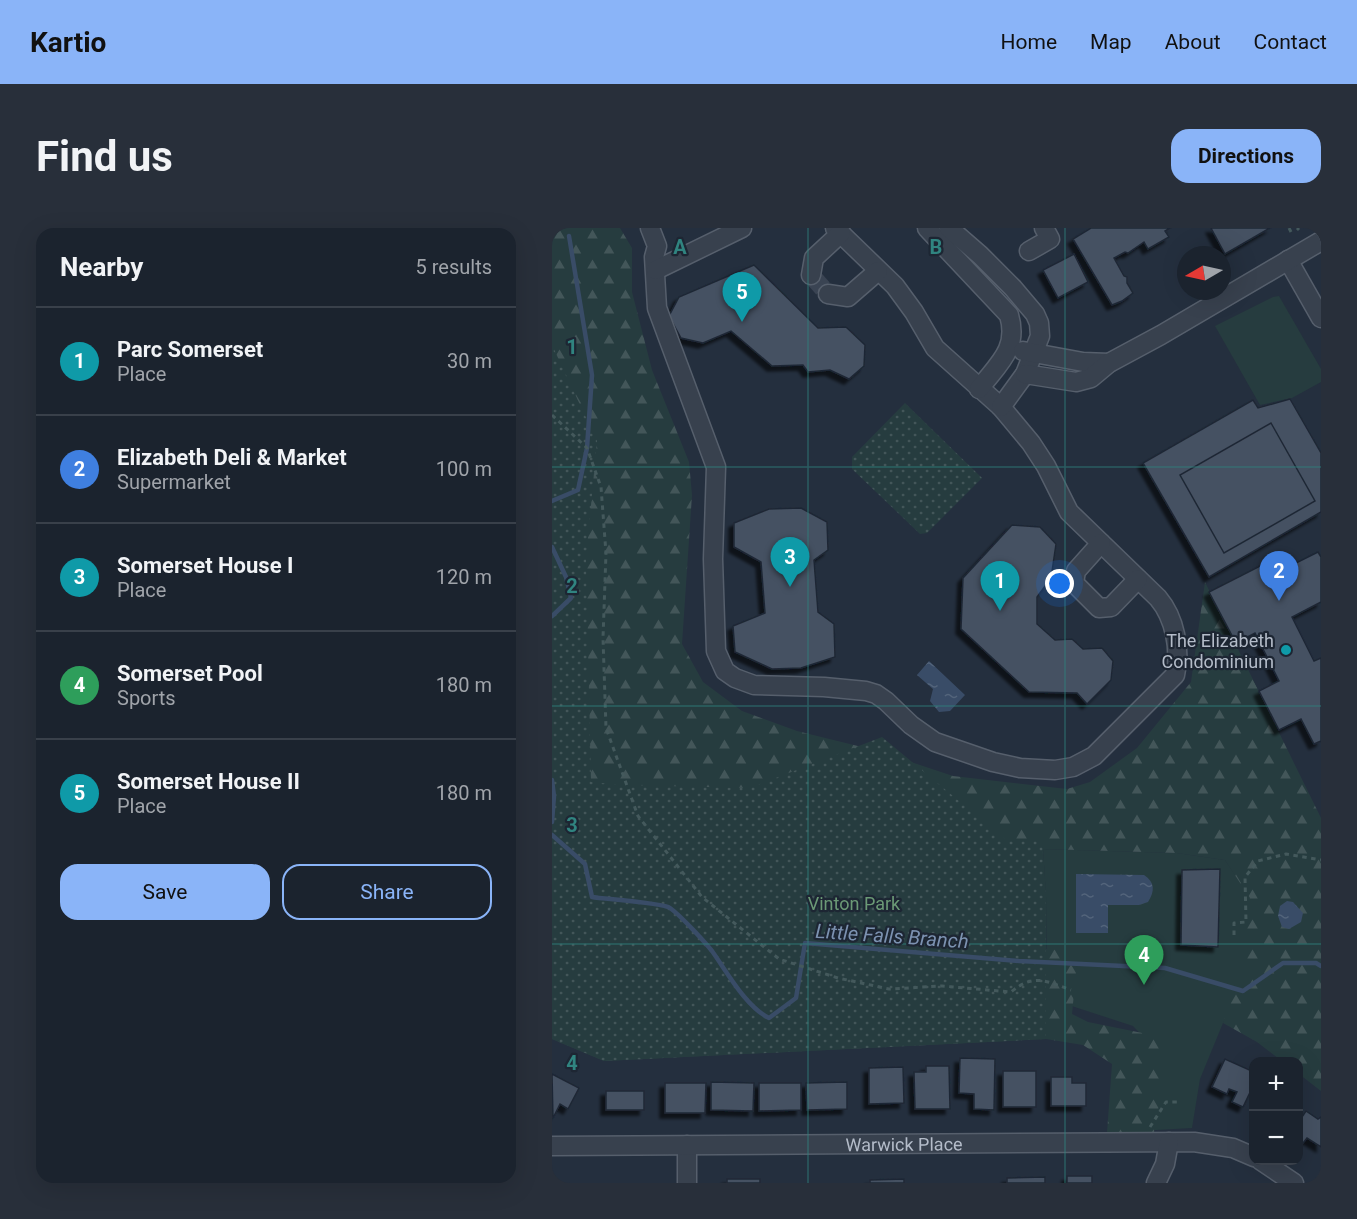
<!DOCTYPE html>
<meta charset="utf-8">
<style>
:root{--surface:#1b232e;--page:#282f3a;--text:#f1f3f6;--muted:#a0a4aa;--line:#39404a;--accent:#8ab4f8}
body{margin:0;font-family:Roboto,sans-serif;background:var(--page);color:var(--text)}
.controls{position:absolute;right:18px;bottom:18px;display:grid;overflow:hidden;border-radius:12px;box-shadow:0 6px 24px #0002}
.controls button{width:54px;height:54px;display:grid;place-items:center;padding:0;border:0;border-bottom:2px solid var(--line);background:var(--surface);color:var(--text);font:30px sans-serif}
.compass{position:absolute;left:625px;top:18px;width:54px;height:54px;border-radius:50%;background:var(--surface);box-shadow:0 6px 24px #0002;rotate:261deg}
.you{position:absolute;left:508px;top:356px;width:21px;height:21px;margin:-15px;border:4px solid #fff;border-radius:50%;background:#1a73e8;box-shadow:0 0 0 9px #1a73e833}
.badge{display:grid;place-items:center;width:39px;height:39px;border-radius:50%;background:var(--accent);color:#fff;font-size:20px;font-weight:700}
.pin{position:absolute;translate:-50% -50px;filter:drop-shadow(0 2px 3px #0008)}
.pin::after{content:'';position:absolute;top:32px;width:21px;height:18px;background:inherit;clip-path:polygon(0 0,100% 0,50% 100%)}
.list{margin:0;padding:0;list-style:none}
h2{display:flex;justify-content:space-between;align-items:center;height:78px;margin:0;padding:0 24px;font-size:26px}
h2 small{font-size:20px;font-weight:400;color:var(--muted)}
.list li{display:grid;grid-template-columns:39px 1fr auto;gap:18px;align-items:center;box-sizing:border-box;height:108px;padding:0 24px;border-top:2px solid var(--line)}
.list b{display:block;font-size:22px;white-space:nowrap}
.list p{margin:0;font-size:20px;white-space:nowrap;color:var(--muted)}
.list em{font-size:20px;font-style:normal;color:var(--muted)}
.actions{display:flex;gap:12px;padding:18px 24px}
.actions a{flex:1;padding:14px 0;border:2px solid var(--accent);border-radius:18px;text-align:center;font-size:21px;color:var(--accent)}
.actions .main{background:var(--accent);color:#111}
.map{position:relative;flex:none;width:769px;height:955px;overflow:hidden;border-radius:18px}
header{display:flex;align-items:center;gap:36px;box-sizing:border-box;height:84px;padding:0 30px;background:var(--accent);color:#111}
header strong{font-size:28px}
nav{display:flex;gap:33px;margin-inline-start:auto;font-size:21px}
.intro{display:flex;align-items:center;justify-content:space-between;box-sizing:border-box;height:144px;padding:0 36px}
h1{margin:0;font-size:42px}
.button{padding:15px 27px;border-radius:18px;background:var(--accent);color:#111;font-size:21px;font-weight:700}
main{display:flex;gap:36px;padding:0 36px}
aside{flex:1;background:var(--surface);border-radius:18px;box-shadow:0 6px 24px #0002}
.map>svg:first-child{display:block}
.green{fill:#263c3f}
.forest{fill:url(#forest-firs)}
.park{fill:url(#park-dots)}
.water{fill:url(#water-ripples)}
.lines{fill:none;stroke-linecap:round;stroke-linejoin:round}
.stream{stroke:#394c67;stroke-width:4.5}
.building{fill:#455162;stroke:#1f2835;stroke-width:1.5;filter:url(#shadow)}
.minor-tunnel{stroke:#3a4453;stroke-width:18;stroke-dasharray:18 9;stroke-linecap:butt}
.minor-casing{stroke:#565f6c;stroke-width:21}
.path{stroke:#44595c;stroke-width:3;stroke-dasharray:4.5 4.5;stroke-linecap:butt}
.minor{stroke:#38414e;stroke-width:18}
.grid{fill:none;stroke:#308480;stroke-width:1.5;stroke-opacity:0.55}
.culture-dot{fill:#0f9aa8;stroke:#1d2633;stroke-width:2}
.labels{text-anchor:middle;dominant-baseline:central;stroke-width:4.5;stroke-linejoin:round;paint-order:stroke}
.poi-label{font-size:18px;fill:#b4bcc9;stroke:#1d2633;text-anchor:end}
.park-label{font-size:18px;fill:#6b9a76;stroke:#1d2633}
.street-label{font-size:18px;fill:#b4bcc9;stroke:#1d2633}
.water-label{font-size:20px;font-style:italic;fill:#7c92b1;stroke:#1d2633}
.grid-label{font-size:20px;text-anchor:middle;font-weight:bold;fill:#308480;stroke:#1d2633;stroke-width:4.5;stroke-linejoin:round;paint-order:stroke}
</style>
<header>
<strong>Kartio</strong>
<nav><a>Home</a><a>Map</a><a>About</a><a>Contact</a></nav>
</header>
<div class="intro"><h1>Find us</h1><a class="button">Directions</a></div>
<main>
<aside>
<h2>Nearby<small>5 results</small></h2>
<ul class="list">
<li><span class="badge" style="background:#0f9aa8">1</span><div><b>Parc Somerset</b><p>Place</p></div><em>30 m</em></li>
<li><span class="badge" style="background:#3f7fe0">2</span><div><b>Elizabeth Deli &amp; Market</b><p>Supermarket</p></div><em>100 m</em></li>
<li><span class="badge" style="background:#0f9aa8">3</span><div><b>Somerset House I</b><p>Place</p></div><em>120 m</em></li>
<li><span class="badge" style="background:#2e9e5b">4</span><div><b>Somerset Pool</b><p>Sports</p></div><em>180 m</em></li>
<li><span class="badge" style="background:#0f9aa8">5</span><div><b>Somerset House II</b><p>Place</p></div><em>180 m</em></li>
</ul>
<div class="actions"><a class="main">Save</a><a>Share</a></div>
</aside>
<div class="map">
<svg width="769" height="955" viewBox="0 0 769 955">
<defs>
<pattern id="forest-firs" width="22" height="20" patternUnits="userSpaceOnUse" patternTransform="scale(1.5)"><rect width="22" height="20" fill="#263c3f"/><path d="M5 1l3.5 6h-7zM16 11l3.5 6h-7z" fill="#435659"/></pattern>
<pattern id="park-dots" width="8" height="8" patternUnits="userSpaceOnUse" patternTransform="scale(1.5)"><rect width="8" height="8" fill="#263c3f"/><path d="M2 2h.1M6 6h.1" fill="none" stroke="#435659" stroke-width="1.8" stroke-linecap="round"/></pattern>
<pattern id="water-ripples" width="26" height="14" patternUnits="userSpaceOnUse" patternTransform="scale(1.5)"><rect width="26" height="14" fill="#394c67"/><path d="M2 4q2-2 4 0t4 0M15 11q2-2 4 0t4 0" fill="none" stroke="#53647b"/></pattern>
<filter id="shadow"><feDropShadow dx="-5" dy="5" stdDeviation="1.5" flood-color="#0009"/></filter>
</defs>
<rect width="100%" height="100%" fill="#242f3e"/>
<!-- green -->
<g class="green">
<path d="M727 68 769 141V154L740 170 708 177 663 98 721 69Z"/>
<path d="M491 621 625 625 673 632 699 670 696 745 671 795 648 851 640 900 587 903 600 818 581 798 495 770 494 669Z"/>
</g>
<!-- forest -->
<path class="forest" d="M13 0H68L80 20V64L100 142 137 234 140 267 130 416 151 454 190 483 245 503 326 523 401 548 515 561 538 554 585 520 639 454 653 354 769 590V863L747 846 746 834 730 833 705 814 671 795 691 742 690 694 698 670 673 632 625 625 491 621 494 669V721L526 723 520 786 536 794 615 810 609 835 610 862 602 904 555 905 560 836 531 817 494 811 52 833 0 811V5Z"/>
<!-- park -->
<g class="park">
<path d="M0 117 45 213 34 331 39 554 69 557 198 560 330 509 454 612H490L494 669V811L52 833 0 811Z"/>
<path d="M353 175 430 250 375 305 368 306 300 241V229Z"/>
</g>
<!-- water -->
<g class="water">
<path d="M377 433 413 467 398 483 387 484 378 473 381 461 365 447Z"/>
<path d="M524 646 592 647C603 654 603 663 596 674L587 677H556V705H524Z"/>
<path d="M735 673 741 674 751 685 749 694 737 701 730 699 726 688 728 678Z"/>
</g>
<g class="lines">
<!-- stream -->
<g class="stream">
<path d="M0 273 26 262 35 220 40 147 17 8"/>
<path d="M0 319 14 349 19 370 0 388"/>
<path d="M0 552 2 568 0 594"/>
<path d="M0 607 33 636 40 669C52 671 111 675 118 680 128 687 152 713 160 723 175 744 194 779 217 790L244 770 253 715 467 733 613 740 691 763 731 735H764L769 738"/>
</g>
</g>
<!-- building -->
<g class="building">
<path d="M539 0H618L613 3 617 9 596 21 592 14 576 25 573 24 562 30 572 48 575 49V55L581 65 570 73 560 77 521 11Z"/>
<path d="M659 0H718L673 26Z"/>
<path d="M522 26 536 54 506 70 491 42Z"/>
<path d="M202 37 266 100 294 99 313 117 312 138 297 151 278 142 256 144 251 137 220 138 179 103 151 115 129 110 117 88 127 69Z"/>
<path d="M738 171 769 225V284L657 349 591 235 701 172 706 180Z"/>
<path d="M719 195 763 273 672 325 628 247Z"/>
<path d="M249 280 275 294 276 322 262 332 266 384 282 396 283 429 249 440 220 441 183 424 181 398 213 385 209 334 182 319V295L217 281Z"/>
<path d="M460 297 488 299 504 316 499 350 485 369V396L503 412 520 411 531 421 550 420 561 433 559 452 535 476 525 465 477 464 409 401 411 350Z"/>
<path d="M766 324 769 329V374L740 389 762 433 769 430V513L762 516 749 491 727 502 707 463 727 453 703 405 684 415 657 364 712 336 718 348Z"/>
<path d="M668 641 666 719 629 717 630 642Z"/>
<path d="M408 830 443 831 442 882 422 881V866L407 865Z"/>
<path d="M673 831 702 844V856L691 879 680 874 685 864 677 861 675 866 660 859Z"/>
<path d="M374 838H397L398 881H363L362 844H374Z"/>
<path d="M351 839 352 875 317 876V840Z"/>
<rect x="451" y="843" width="33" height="36"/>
<path d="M0 846 27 860 16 881 8 876 1 890Z"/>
<path d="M499 849H520V855H534V878H499Z"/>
<path d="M159 854 202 855 201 883 159 882Z"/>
<path d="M295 854V881L255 882 254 855Z"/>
<path d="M113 855H154L153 885H113Z"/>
<path d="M207 855H249V882L207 883Z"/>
<rect x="54" y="863" width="38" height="19"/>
<path d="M754 883 766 891 769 889V919L755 910 751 915 746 912V895Z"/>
<rect x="515" y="948" width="25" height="7"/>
<path d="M493 949V955H455V950Z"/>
<rect x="175" y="951" width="33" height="4"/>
<path d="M352 951V955H318V952Z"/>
</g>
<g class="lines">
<!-- minor-tunnel -->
<path class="minor-tunnel" d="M259 47 276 66"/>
<!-- minor casing -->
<g class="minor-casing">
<g id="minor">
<path d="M98 0 105 18 102 29 105 80 164 239 161 331 164 423 173 443 183 450 202 457 272 459 314 463 324 466 334 473 359 497 383 514 441 534 468 540 503 542 521 539 542 528 623 447C629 422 623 390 606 370L517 284 494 238 479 215 449 179 383 120 362 84 343 58 283 0"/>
<path d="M375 0 457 87C467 121 446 136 427 161"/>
<path d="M397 0 428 27 461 60 483 86 487 95 488 108 473 146 449 179"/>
<path d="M477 23 498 11 492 0"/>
<path d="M736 32 769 90"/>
<path d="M104 42 190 0"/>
<path d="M259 47 262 30 289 5"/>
<path d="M276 66 296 69 326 43"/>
<path d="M471 123 531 134 557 135"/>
<path d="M473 146 524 154 539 150 557 135 609 107 769 13"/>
<path d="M549 315 524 343 522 355 547 380 559 379 586 351"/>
<path d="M135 917V955"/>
<path id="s1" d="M0 918 642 914 681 920 702 929"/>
<path d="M708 932 742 955"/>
<path d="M604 955 613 936 617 914"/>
</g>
</g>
<!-- path -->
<g class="path">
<path d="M737 0 740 6"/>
<path d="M745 0 747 2"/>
<path d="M0 187 35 220 49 259 54 325 51 410 54 500 86 588 150 669 227 731 286 750 337 761 390 758 459 764C482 745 494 753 519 762"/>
<path d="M682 707V695L694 694 693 649 706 633 734 626 769 632"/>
<path d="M598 899 614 874H627"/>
</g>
<!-- minor -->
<use href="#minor" class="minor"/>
</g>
<!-- grid -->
<path class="grid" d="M256 0V955M513 0V955M0 239H769M0 478H769M0 716H769"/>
<!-- markers -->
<circle class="culture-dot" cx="734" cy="422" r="6"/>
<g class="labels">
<!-- poi labels -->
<g class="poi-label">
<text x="722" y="412">The Elizabeth<tspan x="722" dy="21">Condominium</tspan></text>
</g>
<!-- park labels -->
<g class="park-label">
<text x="302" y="675">Vinton Park</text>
</g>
<!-- street labels -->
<g class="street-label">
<text stroke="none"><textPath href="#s1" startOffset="352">Warwick Place</textPath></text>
</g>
<!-- water labels -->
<g class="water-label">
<text transform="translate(340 708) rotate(4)">Little Falls Branch</text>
</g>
</g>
<g class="grid-label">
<text x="128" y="26">A</text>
<text x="384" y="26">B</text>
<text x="20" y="126">1</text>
<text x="20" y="365">2</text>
<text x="20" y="604">3</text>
<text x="20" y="842">4</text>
</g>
</svg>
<div class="controls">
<button>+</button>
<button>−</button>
</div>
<svg class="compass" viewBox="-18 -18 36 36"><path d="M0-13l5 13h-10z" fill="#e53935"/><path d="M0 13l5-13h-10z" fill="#a0a4aa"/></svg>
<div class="you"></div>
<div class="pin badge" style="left:448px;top:383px;background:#0f9aa8">1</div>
<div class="pin badge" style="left:727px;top:373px;background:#3f7fe0">2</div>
<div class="pin badge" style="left:238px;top:359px;background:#0f9aa8">3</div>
<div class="pin badge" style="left:592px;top:757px;background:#2e9e5b">4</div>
<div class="pin badge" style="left:190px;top:94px;background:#0f9aa8">5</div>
</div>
</main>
